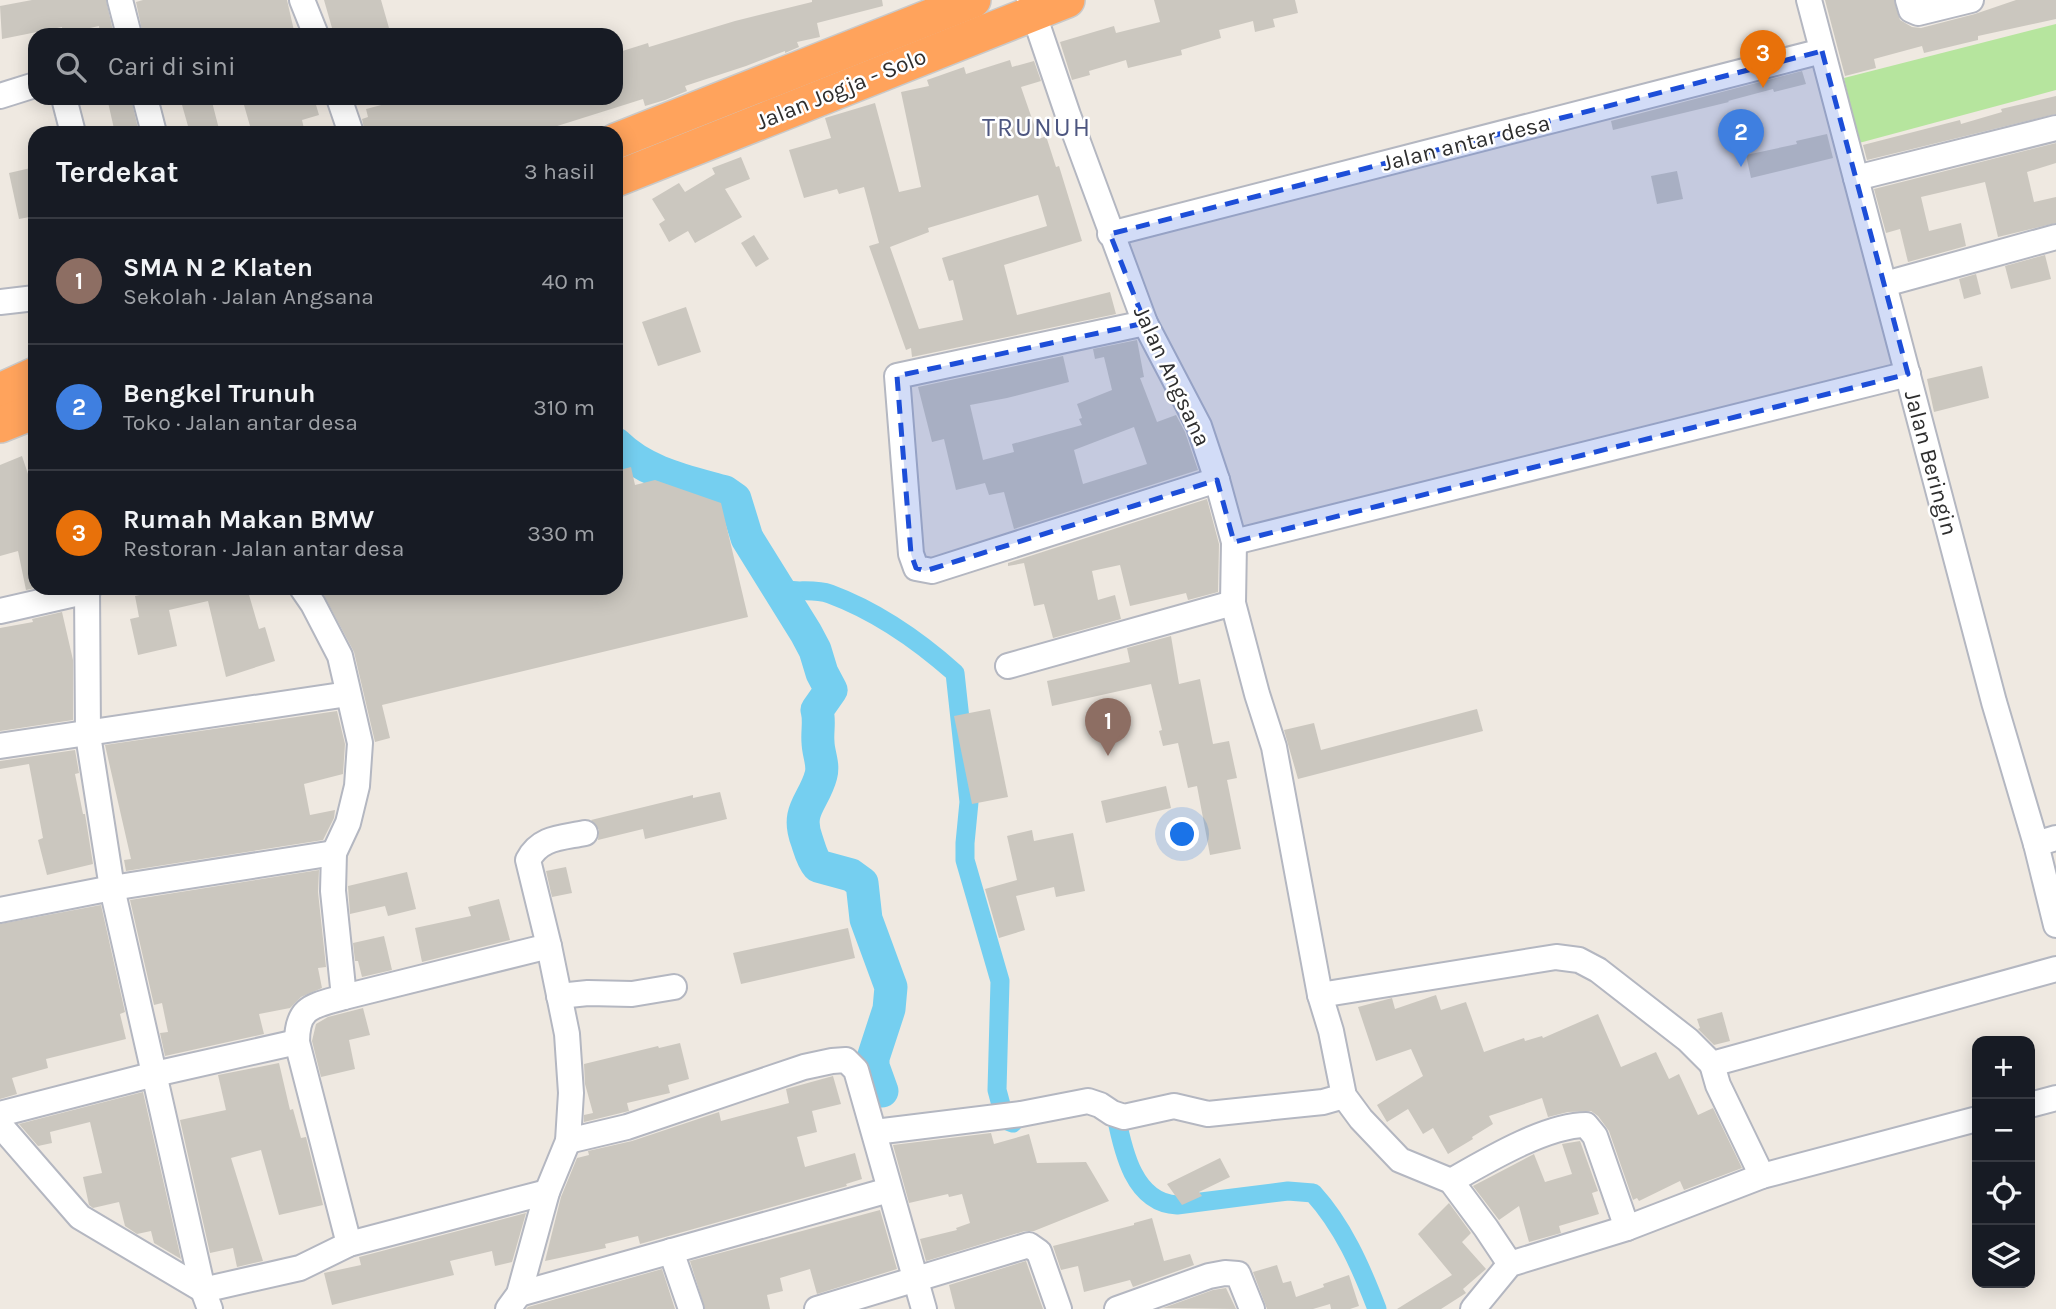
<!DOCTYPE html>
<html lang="id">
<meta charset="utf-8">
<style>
:root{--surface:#171b24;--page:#20242c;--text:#f1f3f6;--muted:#9ea1a6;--line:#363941;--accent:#b45309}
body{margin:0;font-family:Karla,sans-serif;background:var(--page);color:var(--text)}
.controls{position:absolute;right:21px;bottom:21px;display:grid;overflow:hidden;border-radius:14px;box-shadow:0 4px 18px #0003}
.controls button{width:63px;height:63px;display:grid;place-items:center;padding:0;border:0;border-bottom:2px solid var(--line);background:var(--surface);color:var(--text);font:35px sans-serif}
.you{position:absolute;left:1183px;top:835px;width:24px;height:24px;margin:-18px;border:5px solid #fff;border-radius:50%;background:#1a73e8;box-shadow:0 0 0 10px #1a73e833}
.badge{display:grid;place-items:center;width:46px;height:46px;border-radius:50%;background:var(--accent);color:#fff;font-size:23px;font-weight:700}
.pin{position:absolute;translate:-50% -58px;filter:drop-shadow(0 2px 4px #0008)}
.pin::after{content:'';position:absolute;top:37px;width:24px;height:21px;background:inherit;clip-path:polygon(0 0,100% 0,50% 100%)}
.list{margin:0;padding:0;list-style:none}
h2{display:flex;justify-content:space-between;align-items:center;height:91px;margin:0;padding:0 28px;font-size:30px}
h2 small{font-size:23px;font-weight:400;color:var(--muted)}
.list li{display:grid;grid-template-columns:46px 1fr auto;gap:21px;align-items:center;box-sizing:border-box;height:126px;padding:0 28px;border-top:2px solid var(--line)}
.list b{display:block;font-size:26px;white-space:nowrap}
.list p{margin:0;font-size:23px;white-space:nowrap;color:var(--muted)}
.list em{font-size:23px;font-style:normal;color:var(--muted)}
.icon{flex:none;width:38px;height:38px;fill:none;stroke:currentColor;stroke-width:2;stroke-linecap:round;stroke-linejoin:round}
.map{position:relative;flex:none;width:2056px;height:1309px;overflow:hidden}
.search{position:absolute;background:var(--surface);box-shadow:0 4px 18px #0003;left:28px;top:28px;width:595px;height:77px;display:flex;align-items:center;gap:18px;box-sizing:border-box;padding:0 24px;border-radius:21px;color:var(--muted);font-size:26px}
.panel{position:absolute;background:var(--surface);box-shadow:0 4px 18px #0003;left:28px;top:126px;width:595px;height:469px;border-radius:21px}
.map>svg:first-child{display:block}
.green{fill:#b6e59e}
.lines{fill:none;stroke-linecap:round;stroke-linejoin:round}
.canal{stroke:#75cff0;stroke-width:19}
.river{stroke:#75cff0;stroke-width:33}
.building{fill:#cbc7bf;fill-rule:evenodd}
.minor-casing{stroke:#b4b7c1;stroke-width:28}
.highway-casing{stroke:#c9c9c9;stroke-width:38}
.minor{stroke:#fff;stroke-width:24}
.highway{stroke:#ffa35c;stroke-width:35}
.marked{fill:#1d4ed8;fill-opacity:0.2;stroke:#1d4ed8;stroke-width:5;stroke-dasharray:14 9;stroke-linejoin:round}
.labels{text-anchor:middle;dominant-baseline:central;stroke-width:5;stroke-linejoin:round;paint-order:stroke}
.street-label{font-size:23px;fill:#2e2e2e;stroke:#fff}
.quarter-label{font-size:26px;letter-spacing:2px;fill:#4d5680;stroke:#fff}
</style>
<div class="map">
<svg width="2056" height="1309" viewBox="0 0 2056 1309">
<rect width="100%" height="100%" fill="#efe9e1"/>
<!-- green -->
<path class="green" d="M2056 24V90L1859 143 1844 78Z"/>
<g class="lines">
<!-- canal -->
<g class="canal">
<path d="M776 587C791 595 811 587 830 594 876 611 919 641 955 673L969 802 965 843V860L1000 981 997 1090 1005 1120 1013 1123"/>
<path d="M1107 1108 1114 1111 1116 1116C1123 1151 1134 1203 1177 1205L1288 1191 1313 1193C1343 1226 1361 1267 1377 1309"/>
</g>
<!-- river -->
<path class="river" d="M616 444C645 473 686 481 725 492L735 499 747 538 806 633 815 650 822 673 831 690 817 710C820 721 817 731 818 742 818 753 824 764 821 775 814 802 795 810 807 841 810 850 812 859 818 866L851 875 862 883 866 919 891 987 889 1009 873 1058V1066L882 1091"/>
</g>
<!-- building -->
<g class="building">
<path d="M32 0H106L114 35H100L99 26 63 34 62 27 2 39 0 6Z"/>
<path d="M143 0H287L295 35H143L136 2Z"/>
<path d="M324 0H381L391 35H334Z"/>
<path d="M812 0H882L883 6 817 23 820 37 797 42 799 47 785 53V51L746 66 685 86 687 91 665 100 645 106 643 99 535 133H365L362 119 368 117 366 109 408 98H616V53L648 43 649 47 735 21 812 2Z"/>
<path d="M1154 0H1295L1298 13 1273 19 1275 27 1255 32 1253 21 1219 30 1221 38 1181 50 1182 55 1128 68 1126 60 1089 71 1090 75 1072 80 1060 42 1114 26 1116 33 1160 22Z"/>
<path d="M1825 0H1894L1900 20 1912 27 1921 28 1975 14 2016 0H2056V19L1978 36V40L1924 53 1922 46 1874 59 1876 68 1845 76Z"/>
<path d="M1010 60 1012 67 1034 61 1041 81 1021 87 1039 139 1046 136 1056 167 1059 166 1082 241 1004 265 1017 315 1110 292 1116 314 912 357 911 348 906 350 869 246 879 243 864 187 839 194 837 189 804 198 789 150 831 138 825 118 875 103 899 192 921 187 901 92 929 86 927 80 964 67 966 74ZM1038 195 1047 226 942 258 949 281 953 280 963 320 919 329 890 247 929 232 928 228Z"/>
<path d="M1802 71 1806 84 1774 92 1773 89 1728 101 1729 102 1613 130 1611 121Z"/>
<path d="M2056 96V114L1867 160 1863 145 1960 120 1961 124 2002 112 2001 109Z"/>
<path d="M107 98H131L139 133H115Z"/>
<path d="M180 98H211L220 133H190Z"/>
<path d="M242 98H314L319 115 302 120 305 133H252Z"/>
<path d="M1827 134 1833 158 1751 178 1746 155 1797 144 1796 141Z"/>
<path d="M2056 143V163L2027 172 2034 202 2056 197V223L1998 237 1985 182 1921 197 1929 231 1961 223 1966 246 1908 262 1900 229 1886 233 1874 189Z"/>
<path d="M741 157 750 179 725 189 742 217 695 243 688 231 669 242 659 224 665 220 652 199 679 183 685 192 715 174 712 168Z"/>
<path d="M35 167V216L19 219 9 173Z"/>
<path d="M1677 171 1683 199 1657 204 1651 176Z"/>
<path d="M754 235 769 259 756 267 741 243Z"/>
<path d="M2045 255 2051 279 2011 289 2005 266Z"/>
<path d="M1976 274 1981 294 1964 299 1959 279Z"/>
<path d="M686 307 701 352 658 366 642 322Z"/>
<path d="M1137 340 1144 377 1140 378 1157 422 1176 415 1185 432 1198 470 1014 529 1004 492 989 495 985 483 956 490 944 439 932 442 918 387 1063 356 1069 382 1007 398 970 405 983 460 1014 452 1012 444 1082 425 1079 419 1082 418 1077 404 1112 390 1104 357 1095 359 1093 349ZM1134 427 1147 464 1083 484 1074 450Z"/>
<path d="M1982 366 1989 398 1934 412 1927 379Z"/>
<path d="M22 456 35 495V588L26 590 18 551 0 556V465Z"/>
<path d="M631 467 635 485 655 480 721 503 748 617 382 705 390 738 375 742 354 652 320 588H616V471Z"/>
<path d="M1207 499 1219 544 1218 592 1188 600 1186 593 1130 606 1120 565 1092 571 1098 600 1115 595 1121 619 1053 638 1044 604 1034 606 1024 563 1008 566V563Z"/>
<path d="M159 588H247L259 629 265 627 275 661 226 677 208 601 169 610 177 646 138 655 130 619 139 617 135 596 160 591Z"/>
<path d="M62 612 73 660V720L0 731V628L33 622 32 619Z"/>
<path d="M1171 636 1179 684 1200 679 1213 744 1229 741 1237 778 1227 780 1241 849 1210 855 1197 786 1188 788 1178 743 1163 746 1159 731 1162 730 1151 684 1052 706 1047 681 1130 662 1127 648Z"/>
<path d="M990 709 1008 797 972 804 954 716Z"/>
<path d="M1477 709 1483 731 1298 779 1284 730 1314 723 1321 750Z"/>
<path d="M337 711 345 744 343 774 304 784 310 815 335 810 334 818 323 840 126 871 124 860 131 859 105 745Z"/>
<path d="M75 750 79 773 75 774 83 814H85L93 864 47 875 38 840 43 838 29 764 0 769V761Z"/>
<path d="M1166 786 1171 808 1106 823 1101 801Z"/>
<path d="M720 792 727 819 645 839 643 829 598 840 599 830 591 820 693 795V798Z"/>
<path d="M1032 830 1034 841 1073 833 1085 891 1056 897 1054 887 1016 896 1025 930 999 938 985 889 1017 880 1007 836Z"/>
<path d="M566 867 572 893 552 897 546 871Z"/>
<path d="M319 870 318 892 326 967 318 968 322 988 301 997 290 1008 259 1014 264 1034 165 1056 160 1033 168 1032 162 1003 154 1005 130 900Z"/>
<path d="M407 872 416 909 388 916 385 906 350 914 348 886Z"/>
<path d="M499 899 510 940 422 962 415 928 471 916 468 907Z"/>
<path d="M101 905 125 1012 120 1014 126 1039 46 1059 48 1068 12 1078 17 1094 0 1099V924Z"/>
<path d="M848 928 855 958 741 984 733 953Z"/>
<path d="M384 936 392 970 362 977 358 961H355L353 943Z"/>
<path d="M1436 995 1441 1010 1466 1002 1484 1052 1524 1038 1525 1041 1542 1036 1543 1038 1598 1014 1621 1067 1656 1052 1669 1079 1679 1074 1698 1115 1713 1108 1742 1168 1684 1190 1680 1181 1639 1201 1637 1198 1633 1200 1609 1131 1598 1116 1591 1111 1568 1112 1548 1117 1542 1098 1489 1116 1493 1124 1472 1137 1473 1139 1448 1154 1433 1128 1423 1134 1408 1109 1387 1122 1377 1105 1423 1076 1411 1049 1376 1061 1358 1007 1392 998 1395 1009Z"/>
<path d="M363 1008 370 1035 349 1040 355 1069 321 1077 312 1041 316 1024 328 1017Z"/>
<path d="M1722 1012 1730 1041 1714 1045 1698 1029 1700 1028 1697 1019Z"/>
<path d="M680 1043 689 1079 668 1085 670 1093 627 1103 629 1111 584 1122V1115L593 1113 585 1084 584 1064 658 1046 659 1048Z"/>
<path d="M279 1063 290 1110 293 1109 301 1138 306 1137 323 1205 279 1215 261 1150 231 1158 263 1261 237 1267 233 1248 210 1253 180 1120 226 1110 218 1075Z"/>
<path d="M833 1076 841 1104 812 1111 817 1132 797 1137 805 1167 855 1153 862 1179 846 1184 847 1186 640 1244 638 1236 605 1244 606 1248 545 1261 561 1197 577 1158 589 1155 588 1151 632 1141 719 1112 721 1121 789 1103 786 1089Z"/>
<path d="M143 1092 181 1259 154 1243 151 1231 137 1234 125 1226 119 1202 93 1208 89 1205 83 1177 102 1173 90 1122 50 1132 52 1143 38 1146 19 1124Z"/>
<path d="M991 1133 994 1144 1029 1134 1037 1163 1086 1162 1109 1201 1034 1231H1025L926 1261 920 1239 957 1230 956 1228 970 1223 962 1194 949 1197 948 1194 909 1203 893 1145Z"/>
<path d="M1580 1141 1598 1191 1592 1193 1599 1214 1559 1226 1561 1233 1529 1242 1519 1206 1499 1220 1473 1186 1534 1154 1545 1182 1572 1174 1562 1144Z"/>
<path d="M1220 1158 1230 1177 1199 1192 1202 1196 1182 1205 1167 1184Z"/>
<path d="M1449 1203 1471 1233 1462 1242 1486 1269 1463 1289 1466 1293 1441 1309H1397L1452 1275 1418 1234Z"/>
<path d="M880 1210 897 1269 817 1294 810 1269 780 1278 783 1291 767 1295 770 1309H705L690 1261Z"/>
<path d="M526 1213 512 1262 495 1266 492 1251 450 1261 454 1275 332 1305 324 1273 361 1265 359 1257Z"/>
<path d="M1152 1218 1164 1261 1190 1254 1194 1265 1133 1287 1130 1280 1084 1292 1078 1266 1061 1270 1053 1246 1134 1225V1223Z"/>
<path d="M1026 1261 1043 1309H955L949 1285Z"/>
<path d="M1277 1265 1283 1283 1291 1281 1296 1297 1324 1287 1323 1284 1349 1275 1359 1306 1350 1309H1331L1330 1304 1313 1309H1267L1253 1272Z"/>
<path d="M662 1269 675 1309H526L528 1307Z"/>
<path d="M1226 1288 1236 1309 1163 1308 1213 1290Z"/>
</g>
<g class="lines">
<!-- minor casing -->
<g class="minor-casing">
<g id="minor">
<path d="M120 0 129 35"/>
<path d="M302 0 316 35"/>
<path d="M1029 0 1068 115 1145 323 1199 426 1217 480 1234 542 1233 603 1257 694 1274 747 1320 995 1331 1031 1344 1096 1361 1119 1400 1160 1451 1181 1486 1228 1510 1264"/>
<path d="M1809 0 1994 702 2036 844 2056 925"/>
<path d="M1908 0 1911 10 1918 13 1971 0"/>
<path d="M0 96 35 85"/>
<path d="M64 98 73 133"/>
<path d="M145 98 154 133"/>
<path d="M339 98 351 133"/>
<path d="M1856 178 2056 128"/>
<path d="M1110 234 1822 51"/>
<path d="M1885 284 2056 237"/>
<path d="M0 302 35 298"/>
<path d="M1145 323 897 376 911 554 916 568 932 571 1217 480"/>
<path d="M1234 542 1908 374"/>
<path d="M87 588 88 735 112 888 203 1290 210 1309"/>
<path d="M302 588 313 604 340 656 360 743 357 786 348 823 334 853 333 891 344 997"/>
<path d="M0 611 88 591"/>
<path d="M1008 666 1233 603"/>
<path d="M0 746 348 694"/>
<path d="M2036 844 2056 838"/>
<path d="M0 910 112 888 334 853"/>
<path d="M1320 995 1556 957 1579 960 1598 970 1688 1040 1712 1064 2056 969"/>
<path d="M559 996 588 993 632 994 674 987"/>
<path d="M1712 1064 1718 1085 1762 1176"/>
<path d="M2030 1105 2056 1098"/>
<path d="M0 1114 155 1074 297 1042"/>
<path d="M0 1125 80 1217 203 1290 300 1268 349 1244 547 1192"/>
<path d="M875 1132 1021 1114 1088 1101 1100 1105 1112 1113 1124 1117 1174 1106 1208 1114 1323 1102 1344 1096"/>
<path d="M568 1141 627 1127 804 1067 832 1061 846 1060 856 1070 924 1309"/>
<path d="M1451 1181C1486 1161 1546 1125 1586 1125L1595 1136 1627 1228"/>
<path d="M349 1244 297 1042C297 1006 313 1006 344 997L549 946 528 860C540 837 561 838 585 833"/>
<path d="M671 1251 691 1309"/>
<path d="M519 1294 889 1190"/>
<path d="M508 1309 519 1294 547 1192 568 1141 571 1093 567 1034 549 946"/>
<path d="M817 1309 1029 1245 1039 1252 1059 1309"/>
<path d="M1117 1309 1209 1276 1225 1273 1238 1274 1252 1309"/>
<path d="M1473 1309 1510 1264 1627 1228 1762 1176 1977 1119"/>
</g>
</g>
<!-- highway casing -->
<g class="highway-casing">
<g id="highway">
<path d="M616 141 973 0"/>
<path d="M616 179 1067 0"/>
<path d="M0 391 35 375"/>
<path d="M0 425 35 411"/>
</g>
</g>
<!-- minor -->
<use href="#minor" class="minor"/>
<!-- highway -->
<use href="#highway" class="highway"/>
</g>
<!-- marked area -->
<path class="marked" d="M1822 51 1908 374 1234 542 1217 480 925 571 916 568 911 554 897 376 1145 323 1110 234Z"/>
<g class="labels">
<!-- street labels -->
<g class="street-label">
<text transform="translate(841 89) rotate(-22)">Jalan Jogja - Solo</text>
<text transform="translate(1466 143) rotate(-14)">Jalan antar desa</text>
<text transform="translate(1172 376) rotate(65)">Jalan Angsana</text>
<text transform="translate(1931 463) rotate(75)">Jalan Beringin</text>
</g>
<!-- quarter labels -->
<g class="quarter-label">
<text x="1037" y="127">TRUNUH</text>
</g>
</g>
</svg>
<div class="controls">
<button>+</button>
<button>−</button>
<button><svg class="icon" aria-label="locate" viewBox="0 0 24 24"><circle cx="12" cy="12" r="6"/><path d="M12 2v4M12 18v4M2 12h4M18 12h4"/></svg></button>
<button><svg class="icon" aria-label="layers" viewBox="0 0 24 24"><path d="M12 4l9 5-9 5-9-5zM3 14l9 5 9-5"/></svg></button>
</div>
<div class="you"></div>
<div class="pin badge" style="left:1108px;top:756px;background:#8d6e63">1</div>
<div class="pin badge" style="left:1741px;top:167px;background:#3f7fe0">2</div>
<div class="pin badge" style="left:1763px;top:88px;background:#e8710a">3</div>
<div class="search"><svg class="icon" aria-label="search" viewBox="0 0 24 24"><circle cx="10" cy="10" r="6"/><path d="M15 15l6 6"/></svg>Cari di sini</div>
<section class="panel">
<h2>Terdekat<small>3 hasil</small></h2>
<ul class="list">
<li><span class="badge" style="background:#8d6e63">1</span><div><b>SMA N 2 Klaten</b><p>Sekolah · Jalan Angsana</p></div><em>40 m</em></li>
<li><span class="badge" style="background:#3f7fe0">2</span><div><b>Bengkel Trunuh</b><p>Toko · Jalan antar desa</p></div><em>310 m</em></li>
<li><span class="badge" style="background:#e8710a">3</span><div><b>Rumah Makan BMW</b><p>Restoran · Jalan antar desa</p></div><em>330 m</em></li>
</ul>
</section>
</div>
